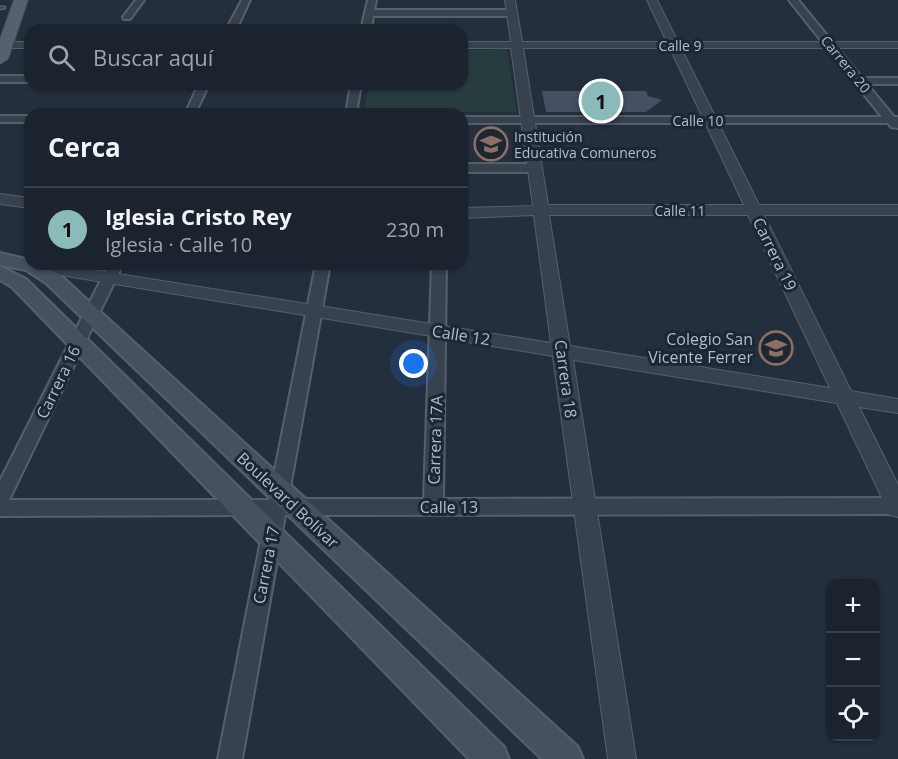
<!DOCTYPE html>
<html lang="es">
<meta charset="utf-8">
<style>
:root{--surface:#1b232e;--page:#282f3a;--text:#f1f3f6;--muted:#a0a4aa;--line:#39404a;--accent:#8bbbb9}
body{margin:0;font-family:"Open Sans",sans-serif;background:var(--page);color:var(--text)}
.controls{position:absolute;right:18px;bottom:18px;display:grid;overflow:hidden;border-radius:12px;box-shadow:0 2px 4px #0004}
.controls button{width:54px;height:54px;display:grid;place-items:center;padding:0;border:0;border-bottom:2px solid var(--line);background:var(--surface);color:var(--text);font:30px sans-serif}
.you{position:absolute;left:414px;top:364px;width:21px;height:21px;margin:-15px;border:4px solid #fff;border-radius:50%;background:#1a73e8;box-shadow:0 0 0 9px #1a73e833}
.badge{display:grid;place-items:center;width:39px;height:39px;border-radius:50%;background:var(--accent);color:#111;font-size:20px;font-weight:700}
.pin{position:absolute;translate:-50% -50%;border:3px solid #fff;box-shadow:0 2px 6px #0006}
.list{margin:0;padding:0;list-style:none}
h2{display:flex;justify-content:space-between;align-items:center;height:78px;margin:0;padding:0 24px;font-size:26px}
h2 small{font-size:20px;font-weight:400;color:var(--muted)}
.list li{display:grid;grid-template-columns:39px 1fr auto;gap:18px;align-items:center;box-sizing:border-box;height:84px;padding:0 24px;border-top:2px solid var(--line)}
.list b{display:block;font-size:22px;white-space:nowrap}
.list p{margin:0;font-size:20px;white-space:nowrap;color:var(--muted)}
.list em{font-size:20px;font-style:normal;color:var(--muted)}
.icon{flex:none;width:33px;height:33px;fill:none;stroke:currentColor;stroke-width:2;stroke-linecap:round;stroke-linejoin:round}
.map{position:relative;flex:none;width:898px;height:759px;overflow:hidden}
.search{position:absolute;background:var(--surface);box-shadow:0 2px 4px #0004;left:24px;top:24px;width:444px;height:66px;display:flex;align-items:center;gap:15px;box-sizing:border-box;padding:0 21px;border-radius:18px;color:var(--muted);font-size:22px}
.panel{position:absolute;background:var(--surface);box-shadow:0 2px 4px #0004;left:24px;top:108px;width:444px;height:162px;border-radius:18px}
.map>svg:first-child{display:block}
.green{fill:#263c3f}
.building{fill:#455162}
.lines{fill:none;stroke-linecap:round;stroke-linejoin:round}
.service-casing{stroke:#565f6c;stroke-width:3}
.minor-casing{stroke:#565f6c;stroke-width:4}
.tertiary-casing{stroke:#565f6c;stroke-width:2}
.secondary-casing{stroke:#565f6c;stroke-width:4}
.primary-casing{stroke:#414a57;stroke-width:2}
.service{fill:#38414e;fill-rule:evenodd}
.minor{fill:#38414e;fill-rule:evenodd}
.tertiary{fill:#38414e;fill-rule:evenodd}
.secondary{fill:#465061;fill-rule:evenodd}
.primary{fill:#56606e;fill-rule:evenodd}
.labels{text-anchor:middle;dominant-baseline:central;stroke-width:6;stroke-linejoin:round;paint-order:stroke}
.far-street-label{font-size:14px;fill:#b4bcc9;stroke:#1d2633}
.far-poi-label{font-size:14px;fill:#b4bcc9;stroke:#1d2633;text-anchor:start}
.street-label{font-size:16px;fill:#b4bcc9;stroke:#1d2633}
.poi-label{font-size:16px;fill:#b4bcc9;stroke:#1d2633;text-anchor:end}
</style>
<div class="map">
<svg width="898" height="759" viewBox="0 0 898 759">
<rect width="100%" height="100%" fill="#242f3e"/>
<!-- green -->
<path class="green" d="M507 49 517 112H364L368 84H462V50Z"/>
<!-- building -->
<path class="building" d="M542 91H646L648 96 662 100 646 112H546Z"/>
<g class="lines">
<!-- service casing -->
<g class="service-casing">
<path id="service" d="M0 7H5V8L0 9Z"/>
</g>
<!-- minor casing -->
<g class="minor-casing">
<g id="minor">
<path d="M136 0H144L130 19H124L123 17Z"/>
<path d="M242 0H250L236 30H226Z"/>
<path d="M368 0H376L374 10H512L516 13 512 16H373L371 30H361Z"/>
<path d="M789 0H798L862 78H898V84H867L894 117H898V128L891 127 888 123H462V117H882Z"/>
<rect x="0" y="76" width="30" height="6"/>
<path d="M199 84H209L195 114H185Z"/>
<path d="M351 84H361L356 114H346Z"/>
<rect x="0" y="116" width="30" height="6"/>
<path d="M462 164H535L541 168 535 172H462Z"/>
<path d="M109 264H123L9 500H269L316 264H330L288 499H424L432 264H446L443 499 898 498V514L285 515 242 759H218L266 515 0 516V481Z"/>
</g>
</g>
<!-- tertiary casing -->
<g class="tertiary-casing">
<g id="tertiary">
<path d="M505 0H515L522 42H667L647 0H657L678 42H898V48H681L759 205H898V215H764L851 391 898 399V413L859 407 898 485V517L890 515 837 403 573 360 636 759H608L553 356 24 269 16 264 24 259 30 260V264H56L551 343 534 215 462 218V208L533 206 511 48H462V42H511ZM523 48H670L744 205H548ZM549 215H748L830 388 570 346Z"/>
<rect x="0" y="42" width="30" height="6"/>
<path d="M0 194 30 198V208L0 204Z"/>
</g>
</g>
<!-- secondary casing -->
<g class="secondary-casing">
<g id="secondary">
<path d="M0 253 30 260V264H42L60 275 578 747 583 759H542L46 283 26 270 0 265Z"/>
<path d="M0 266 26 279 504 747 509 759H469L12 287 0 280Z"/>
</g>
</g>
<!-- primary casing -->
<g class="primary-casing">
<path id="primary" d="M14 0H28L8 59 0 64V39Z"/>
</g>
<!-- service -->
<use href="#service" class="service"/>
<!-- minor -->
<use href="#minor" class="minor"/>
<!-- tertiary -->
<use href="#tertiary" class="tertiary"/>
<!-- secondary -->
<use href="#secondary" class="secondary"/>
<!-- primary -->
<use href="#primary" class="primary"/>
</g>
<!-- icons -->
<defs>
<g id="school-ring" transform="scale(1.725)"><circle r="9.5" fill="#1d2633" stroke="#8d6e63" stroke-width="1.5"/><path d="M0-5L7-2L0 1L-7-2ZM-4 1L0 2.5L4 1V4Q0 6-4 4Z" fill="#8d6e63"/></g>
</defs>
<g fill-rule="evenodd">
<use href="#school-ring" x="491" y="144"/>
<use href="#school-ring" x="776" y="348"/>
</g>
<g class="labels">
<!-- far-street labels -->
<g class="far-street-label">
<text x="680" y="45">Calle 9</text>
<text transform="translate(846 64) rotate(51)">Carrera 20</text>
<text x="698" y="120">Calle 10</text>
<text x="680" y="210">Calle 11</text>
</g>
<!-- far-poi labels -->
<g class="far-poi-label">
<text x="514" y="136">Institución<tspan x="514" dy="16">Educativa Comuneros</tspan></text>
</g>
<!-- street labels -->
<g class="street-label">
<text transform="translate(775 254) rotate(64)">Carrera 19</text>
<text transform="translate(461 335) rotate(9)">Calle 12</text>
<text transform="translate(566 379) rotate(82)">Carrera 18</text>
<text transform="translate(58 382) rotate(-64)">Carrera 16</text>
<text transform="translate(435 440) rotate(-88)">Carrera 17A</text>
<text transform="translate(288 500) rotate(43)">Boulevard Bolívar</text>
<text x="449" y="507">Calle 13</text>
<text transform="translate(266 565) rotate(-79)">Carrera 17</text>
</g>
<!-- poi labels -->
<g class="poi-label">
<text x="753" y="339">Colegio San<tspan x="753" dy="18">Vicente Ferrer</tspan></text>
</g>
</g>
</svg>
<div class="controls">
<button>+</button>
<button>−</button>
<button><svg class="icon" aria-label="locate" viewBox="0 0 24 24"><circle cx="12" cy="12" r="6"/><path d="M12 2v4M12 18v4M2 12h4M18 12h4"/></svg></button>
</div>
<div class="you"></div>
<div class="pin badge" style="left:601px;top:101px">1</div>
<div class="search"><svg class="icon" aria-label="search" viewBox="0 0 24 24"><circle cx="10" cy="10" r="6"/><path d="M15 15l6 6"/></svg>Buscar aquí</div>
<section class="panel">
<h2>Cerca<small></small></h2>
<ul class="list">
<li><span class="badge">1</span><div><b>Iglesia Cristo Rey</b><p>Iglesia · Calle 10</p></div><em>230 m</em></li>
</ul>
</section>
</div>
